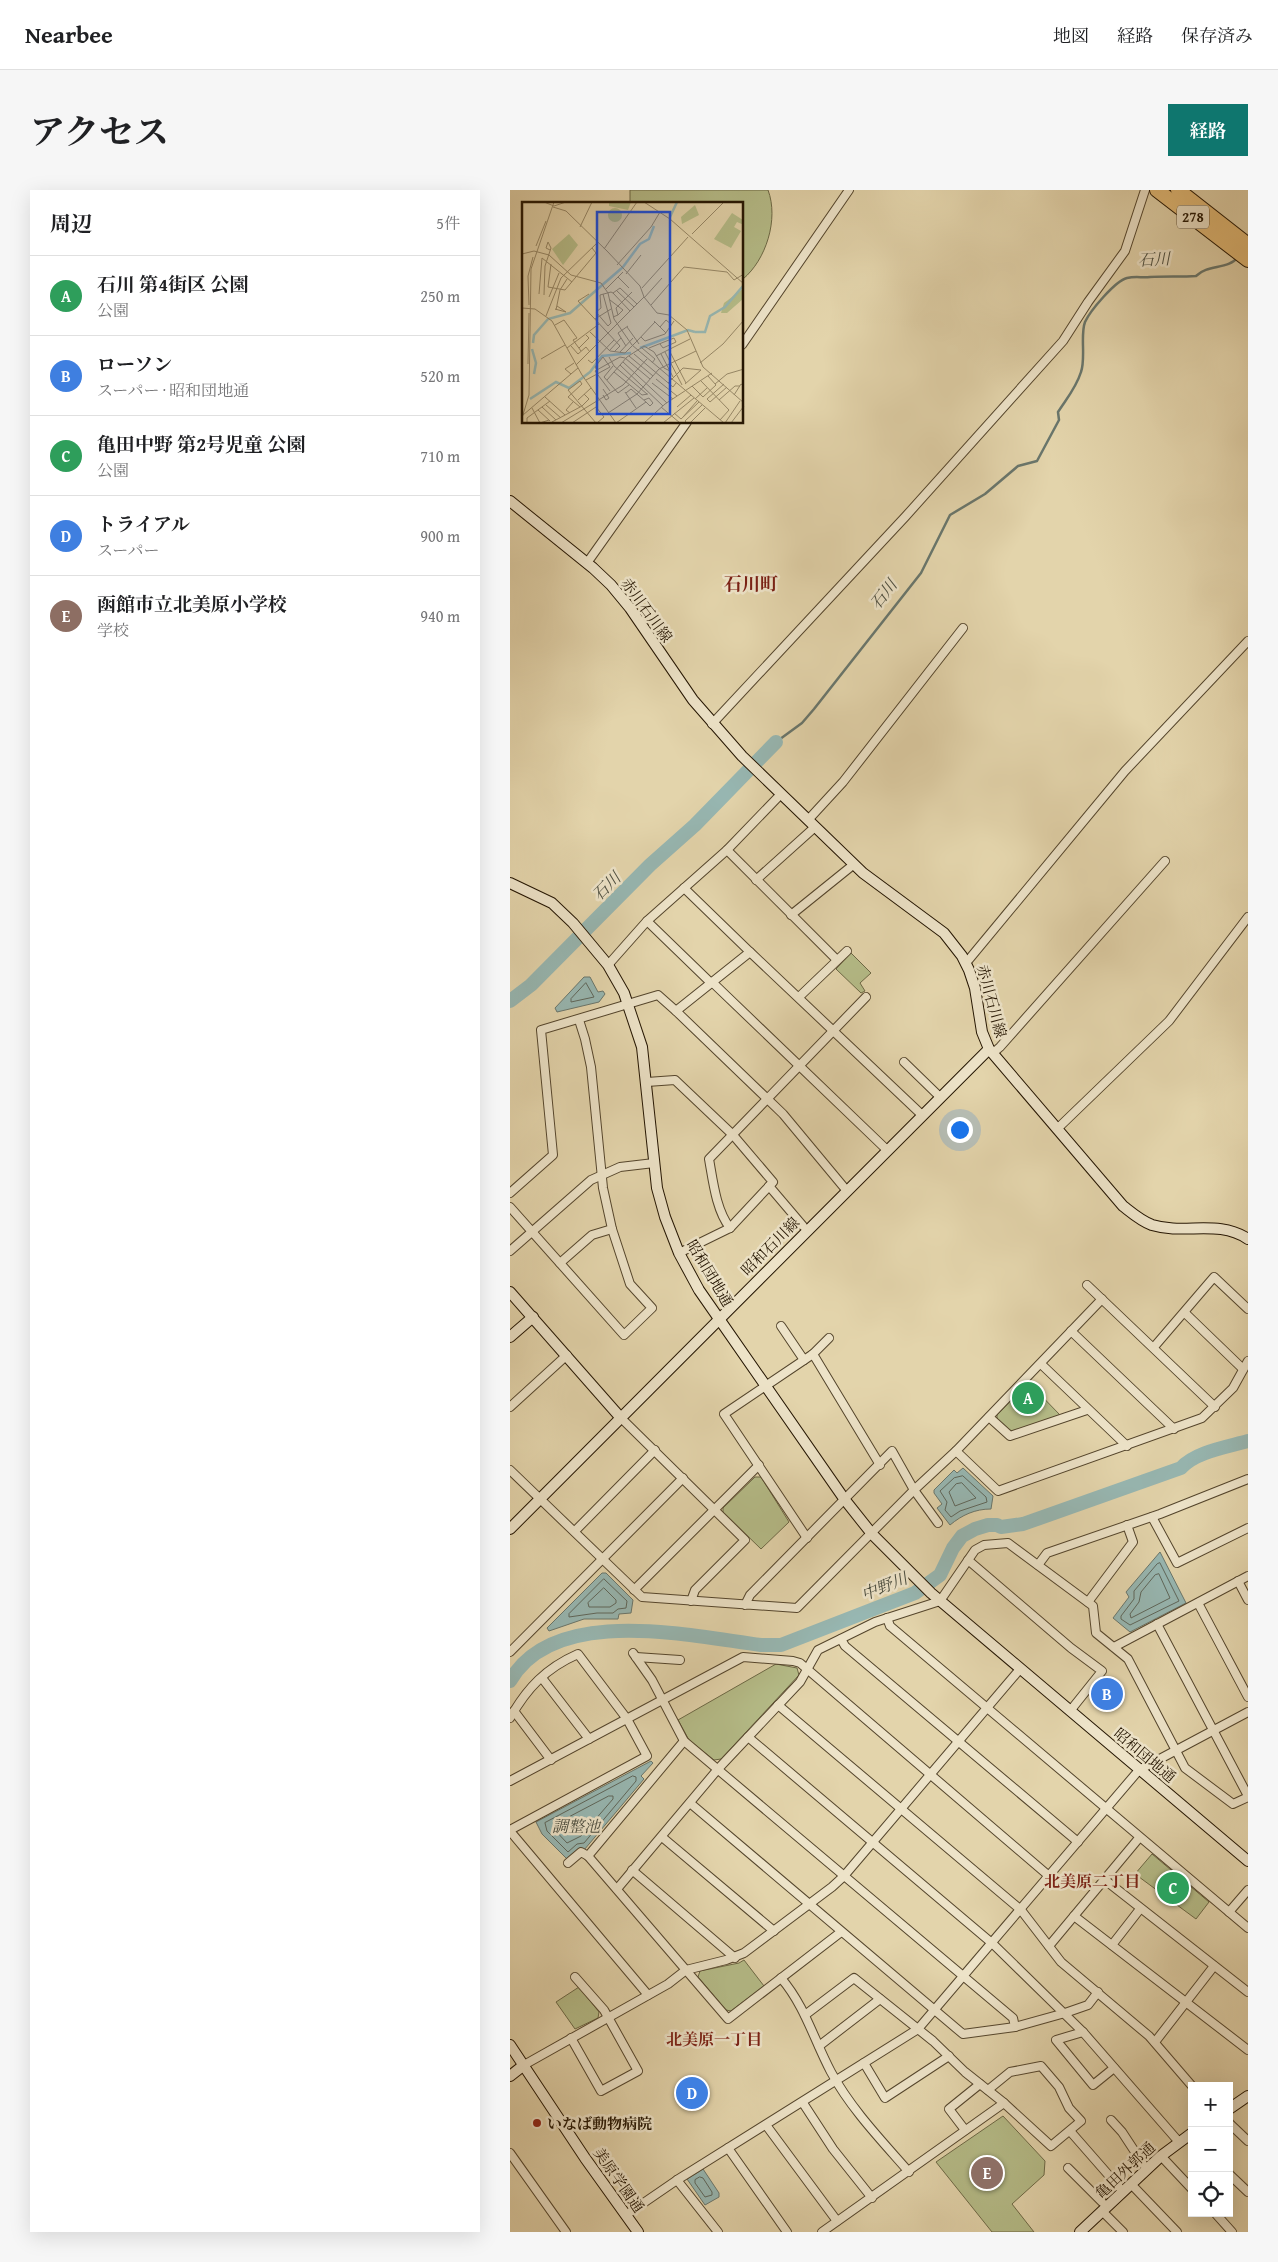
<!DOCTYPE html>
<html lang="ja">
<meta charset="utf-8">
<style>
:root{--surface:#fff;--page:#f6f6f6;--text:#202124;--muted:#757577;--line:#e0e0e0;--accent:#0f766e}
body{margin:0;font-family:"Gentium Book Plus","Noto Serif JP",serif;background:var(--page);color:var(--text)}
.controls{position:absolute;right:15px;bottom:15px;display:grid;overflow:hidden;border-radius:0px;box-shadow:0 5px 20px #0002}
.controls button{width:45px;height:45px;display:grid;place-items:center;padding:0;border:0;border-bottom:1px solid var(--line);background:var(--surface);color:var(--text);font:25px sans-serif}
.you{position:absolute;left:449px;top:939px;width:18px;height:18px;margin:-12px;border:4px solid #fff;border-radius:50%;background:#1a73e8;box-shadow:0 0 0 8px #1a73e833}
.badge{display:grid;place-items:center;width:32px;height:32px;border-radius:50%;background:var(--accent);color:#fff;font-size:16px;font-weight:700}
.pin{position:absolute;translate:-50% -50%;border:2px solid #fff;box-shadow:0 1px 5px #0006}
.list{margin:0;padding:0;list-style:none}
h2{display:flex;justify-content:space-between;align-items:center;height:65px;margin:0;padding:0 20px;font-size:21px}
h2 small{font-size:16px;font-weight:400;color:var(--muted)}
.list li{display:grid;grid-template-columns:32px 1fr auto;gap:15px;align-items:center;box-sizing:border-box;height:80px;padding:0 20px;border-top:1px solid var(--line)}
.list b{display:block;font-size:19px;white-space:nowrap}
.list p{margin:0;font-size:16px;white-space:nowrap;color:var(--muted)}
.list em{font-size:16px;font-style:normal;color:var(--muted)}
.icon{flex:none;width:28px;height:28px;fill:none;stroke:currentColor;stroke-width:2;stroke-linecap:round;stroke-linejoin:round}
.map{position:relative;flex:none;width:738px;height:2042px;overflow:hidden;border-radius:0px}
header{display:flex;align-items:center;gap:30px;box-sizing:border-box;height:70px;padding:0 25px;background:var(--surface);border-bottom:1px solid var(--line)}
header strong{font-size:24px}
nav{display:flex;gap:28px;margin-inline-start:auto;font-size:18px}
.intro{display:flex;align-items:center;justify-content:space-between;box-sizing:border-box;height:120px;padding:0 30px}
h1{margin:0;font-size:35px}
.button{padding:12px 22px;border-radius:0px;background:var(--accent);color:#fff;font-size:18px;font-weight:700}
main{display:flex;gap:30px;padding:0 30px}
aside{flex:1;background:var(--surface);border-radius:0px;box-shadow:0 5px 20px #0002}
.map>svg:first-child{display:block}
.green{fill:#b5bc88;stroke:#6c6845}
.water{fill:#97b7b2;stroke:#69766c}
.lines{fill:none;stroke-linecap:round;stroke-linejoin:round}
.shore{stroke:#5e665a;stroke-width:1}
.stream{stroke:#69766c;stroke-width:2.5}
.river{stroke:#97b7b2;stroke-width:14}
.street-casing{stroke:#54452c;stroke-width:10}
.secondary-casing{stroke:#241502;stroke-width:12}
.highway-casing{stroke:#241502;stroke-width:16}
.street{stroke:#ede3c8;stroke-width:8}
.secondary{stroke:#ede3c8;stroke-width:10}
.highway{stroke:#e2ba76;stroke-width:14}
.poi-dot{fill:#8f2418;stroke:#ede3c8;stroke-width:2}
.labels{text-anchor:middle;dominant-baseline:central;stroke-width:5;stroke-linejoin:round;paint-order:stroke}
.shield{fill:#ede3c8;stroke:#60533d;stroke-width:1}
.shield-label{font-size:14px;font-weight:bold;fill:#241502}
.street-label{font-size:15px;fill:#241502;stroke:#ede3c8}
.poi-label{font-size:15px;font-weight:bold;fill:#241502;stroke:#ede3c8;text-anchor:start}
.water-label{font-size:16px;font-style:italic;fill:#4c4e40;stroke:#ede3c8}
.neighbourhood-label{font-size:16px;font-weight:bold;fill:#7a1f14;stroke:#ede3c8}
.quarter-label{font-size:18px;font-weight:bold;fill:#7a1f14;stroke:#ede3c8}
.inset-river{fill:none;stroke:#97b7b2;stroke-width:2.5}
.inset-road{fill:none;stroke:#978867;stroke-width:1}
.view{fill:#1d4ed8;fill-opacity:0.15;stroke:#1d4ed8;stroke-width:2.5}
.inset-edge{fill:none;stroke:#241502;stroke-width:2.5}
</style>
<header>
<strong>Nearbee</strong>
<nav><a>地図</a><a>経路</a><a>保存済み</a></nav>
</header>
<div class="intro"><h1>アクセス</h1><a class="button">経路</a></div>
<main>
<aside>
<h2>周辺<small>5件</small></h2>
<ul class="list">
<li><span class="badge" style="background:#2e9e5b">A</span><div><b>石川 第4街区 公園</b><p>公園</p></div><em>250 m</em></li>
<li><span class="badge" style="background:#3f7fe0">B</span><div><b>ローソン</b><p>スーパー · 昭和団地通</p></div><em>520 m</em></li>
<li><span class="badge" style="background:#2e9e5b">C</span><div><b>亀田中野 第2号児童 公園</b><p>公園</p></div><em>710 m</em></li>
<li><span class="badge" style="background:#3f7fe0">D</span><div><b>トライアル</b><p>スーパー</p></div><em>900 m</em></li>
<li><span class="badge" style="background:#8d6e63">E</span><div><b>函館市立北美原小学校</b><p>学校</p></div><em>940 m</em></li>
</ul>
</aside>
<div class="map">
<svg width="738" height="2042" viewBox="0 0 738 2042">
<rect width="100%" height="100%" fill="#e3d4ab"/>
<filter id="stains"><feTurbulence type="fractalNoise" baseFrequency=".004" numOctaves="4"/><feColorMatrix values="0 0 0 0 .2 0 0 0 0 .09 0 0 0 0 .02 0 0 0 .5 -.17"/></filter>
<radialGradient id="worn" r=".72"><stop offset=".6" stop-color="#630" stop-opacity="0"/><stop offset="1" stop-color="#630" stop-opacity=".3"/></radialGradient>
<!-- green -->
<g class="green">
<path d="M120 0H258C269 29 256 70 233 89L232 14H120Z"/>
<path d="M341 763 361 783 350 793 355 801 351 803 326 779Z"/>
<path d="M518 1192 550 1225 504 1241 499 1240 487 1230V1225Z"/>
<path d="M245 1287H251L279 1332 251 1359 213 1322V1318Z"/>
<path d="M266 1474 287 1478 289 1485 211 1569 204 1570 179 1550 168 1530Z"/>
<path d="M642 1664 699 1712 686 1729 625 1684Z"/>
<path d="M234 1770 254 1796 221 1821 216 1820 188 1787 190 1781 229 1773Z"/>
<path d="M69 1797 89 1822 88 1828 65 1839 46 1812Z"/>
<path d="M493 1926 535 1971 534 1985 502 2014 524 2042H482L426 1972Z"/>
</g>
<!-- water -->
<g class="water">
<path d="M74 787H80L88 802 93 801 95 804 89 812 47 822 45 818Z"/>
<path d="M453 1278 483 1306 481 1319C465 1319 452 1325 440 1335L427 1318 432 1314 424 1303V1300L444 1280 447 1283Z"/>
<path d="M650 1362 676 1413 620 1442 603 1428 619 1407 616 1402Z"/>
<path d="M92 1383H96L123 1410 121 1423 109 1424 108 1429H74L39 1441 37 1438Z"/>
<path d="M141 1571 143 1573 131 1586 134 1589 74 1660 69 1658V1661L58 1670 32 1644 26 1632Z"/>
<path d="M193 1979 209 2003V2007L195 2015 177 1989Z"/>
</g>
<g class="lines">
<!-- shore -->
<g class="shore">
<path d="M76 793 84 807 61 812V809Z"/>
<path d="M453 1286 476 1307 477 1312 450 1321 441 1327 435 1320 437 1312 430 1301 444 1288Z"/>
<path d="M452 1293 466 1308 445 1316 439 1302 446 1294Z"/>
<path d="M650 1373 669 1411 620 1435 611 1429V1426L624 1409V1401L647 1374Z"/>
<path d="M649 1384 660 1408 621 1428 620 1424 629 1412 631 1402 645 1385Z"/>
<path d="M94 1389 117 1411 116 1418 108 1419 103 1423H87L59 1427V1424Z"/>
<path d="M94 1398 106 1410V1413L100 1417H79L78 1413Z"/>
<path d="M123 1586 126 1587V1591L74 1653 67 1654 58 1662 37 1641 35 1633Z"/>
<path d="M99 1606H103V1609L71 1646 57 1653 43 1638 44 1635Z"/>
<path d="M190 1987 193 1988 202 2002V2005L195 2007 185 1993V1990Z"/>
</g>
<!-- stream -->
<path class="stream" d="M266 552 292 533 304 519 411 383 440 325 475 304 508 276 527 271 549 230 548 222C557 208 566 198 571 182 576 168 570 145 575 132 580 121 605 91 617 88 626 86 632 88 640 87 655 86 671 87 686 86 698 74 718 80 728 67"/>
<!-- river -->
<g class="river">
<path d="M0 811 21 795 140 675 185 635 266 552"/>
<path d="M0 1491C44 1414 180 1446 251 1455H271L405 1403 430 1385 443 1358 452 1346 465 1339 478 1335H487L491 1337 513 1334 671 1278C685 1262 717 1257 738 1251"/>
</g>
<!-- street casing -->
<g class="street-casing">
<g id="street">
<path d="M232 155 339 0"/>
<path d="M77 373 177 232"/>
<path d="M202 534 395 327 553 151 578 112 615 61 635 0"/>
<path d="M298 630 333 592 453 438"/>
<path d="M217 660 327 770"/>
<path d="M246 690 305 637"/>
<path d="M174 698 240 762"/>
<path d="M281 725 343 675"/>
<path d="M137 731 201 793"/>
<path d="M456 773 615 581 738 451"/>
<path d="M98 775 137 731 217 660 271 604"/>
<path d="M202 792 377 960"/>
<path d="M289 807 337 761"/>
<path d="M483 863 490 857 655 671"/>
<path d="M394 872 430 907"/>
<path d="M137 892 165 890 223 945 263 992 220 1038"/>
<path d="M547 939 659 831 738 727"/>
<path d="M259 996 293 1036"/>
<path d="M337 1001 273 924 166 821 240 762 412 925"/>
<path d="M0 1003 43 965 31 840 148 805 166 821"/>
<path d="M0 1017 114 1145 142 1118 120 1094 102 1039 93 998 81 877 75 849 69 830"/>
<path d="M0 1061 81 990 110 977 144 973"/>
<path d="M169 1063 220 1038C206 1020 203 991 199 969L356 807"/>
<path d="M50 1073 82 1045 102 1039"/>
<path d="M577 1095 705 1217"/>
<path d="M675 1123 733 1179"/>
<path d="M271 1136 294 1170"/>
<path d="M561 1141 664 1239"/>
<path d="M644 1157 704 1087 738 1119"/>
<path d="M303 1164 370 1275"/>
<path d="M531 1174 617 1256"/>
<path d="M0 1217 57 1165"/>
<path d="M110 1227 235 1350 185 1400 181 1411"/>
<path d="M479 1227 500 1246 577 1220"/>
<path d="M446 1261 488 1301 692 1228 723 1198 738 1171"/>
<path d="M0 1280 132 1407 287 1418 404 1300 382 1261 240 1405 235 1415"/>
<path d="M642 1327 667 1373 738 1338"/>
<path d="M428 1333 404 1300 446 1261 592 1109"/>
<path d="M65 1341 145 1260"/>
<path d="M297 1348 214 1224 303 1164 319 1148"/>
<path d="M458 1370 561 1458 592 1481 560 1521"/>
<path d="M528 1375 537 1363 650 1324 738 1289"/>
<path d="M728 1391 738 1410"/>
<path d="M124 1400 249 1275"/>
<path d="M578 1412 623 1352 617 1335"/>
<path d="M688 1413 738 1507"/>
<path d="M377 1428 380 1436 738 1738"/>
<path d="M647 1434 738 1606"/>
<path d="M331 1449 335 1456 568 1652"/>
<path d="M604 1457 738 1386"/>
<path d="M0 1462 173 1288"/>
<path d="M123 1463 142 1490 174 1551 503 1828 505 1837"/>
<path d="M126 1467 170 1470"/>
<path d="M32 1488 79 1549"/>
<path d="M268 1515 511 1720 551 1772 639 1846 682 1896"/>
<path d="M4 1521 41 1570"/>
<path d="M0 1528C17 1498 36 1478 68 1464L117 1529 137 1566 0 1640"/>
<path d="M238 1547 483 1754 573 1842 669 1952"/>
<path d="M174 1551 78 1666 218 1829 331 1742"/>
<path d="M0 1591 233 1467 283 1471 290 1473 539 1686"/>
<path d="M180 1613 453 1844 505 1837 555 1823 578 1815 588 1802"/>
<path d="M0 1641 138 1805"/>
<path d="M152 1647 264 1741"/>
<path d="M58 1673 71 1662 78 1666"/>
<path d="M122 1680 225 1768"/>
<path d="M595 1690 738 1802"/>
<path d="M107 1699 208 1579 290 1492 308 1460 365 1432 430 1411 465 1360 474 1355 498 1353 583 1416 586 1443 618 1469 675 1578 723 1614 738 1607"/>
<path d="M719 1722 738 1700"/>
<path d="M564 1726 738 1860"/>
<path d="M602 1755 630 1719"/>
<path d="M539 1756 629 1648"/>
<path d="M271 1788C295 1816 304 1850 321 1882 341 1919 372 1951 399 1982"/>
<path d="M295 1825 344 1788 423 1851 455 1882 494 1913 312 2042"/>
<path d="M573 1842 546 1850 583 1895 604 1878"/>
<path d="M61 1848 91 1901 128 1881 94 1820 65 1787"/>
<path d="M645 1852 704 1776"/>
<path d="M309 1856 370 1809"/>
<path d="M354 1873 375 1908 439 1866"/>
<path d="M14 1875 158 1794 176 1780 216 1770 234 1763 322 1697 334 1686 510 1479"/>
<path d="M478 1900 500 1882 531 1876 549 1897 559 1918 571 1931 541 1956 494 1913"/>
<path d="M293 1913 323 1959 362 2008"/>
<path d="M601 1930 612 1942 633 1974"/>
<path d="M719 1933 738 1951"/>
<path d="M256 1935 327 2031"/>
<path d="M455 1940 439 1919 470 1894"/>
<path d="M560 1941 609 1997"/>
<path d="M218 1958 277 2042"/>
<path d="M0 1963 56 2042"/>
<path d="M651 1966 682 1999"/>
<path d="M558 1978 592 2012"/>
<path d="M719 1984 738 2002"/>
<path d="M167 1990 208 2042"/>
<path d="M621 1994 667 2042"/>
<path d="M592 2021 613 2042"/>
<path d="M705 2023 722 2042"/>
<path d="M116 2025 167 1990 408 1839 629 1580 738 1522"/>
</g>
</g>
<!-- secondary casing -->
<g class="secondary-casing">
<g id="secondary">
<path d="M0 311 83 378 101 395 120 418 183 510 232 566 353 683 434 743 452 766 459 780 465 798 472 842 479 859 613 1016C622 1023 631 1031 642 1035 675 1045 708 1029 738 1049"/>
<path d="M0 693 42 713 63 733 98 775 114 803 132 857 147 998 155 1027 169 1063 189 1100 335 1310 362 1344 421 1403 738 1671"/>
<path d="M0 1102 110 1227"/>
<path d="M0 1147 23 1127"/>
<path d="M0 1339 479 859"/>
<path d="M0 1855 75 1968 128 2042"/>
<path d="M0 1886 14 1875"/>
<path d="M719 1919 738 1906"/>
<path d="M570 2042 651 1966 682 1943"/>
</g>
</g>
<!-- highway casing -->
<g class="highway-casing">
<g id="highway">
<path d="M647 0 738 70"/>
<path d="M668 0 738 55"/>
</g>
</g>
<!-- street -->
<use href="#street" class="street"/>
<!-- secondary -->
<use href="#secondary" class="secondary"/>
<!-- highway -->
<use href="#highway" class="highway"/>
</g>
<!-- markers -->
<circle class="poi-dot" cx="27" cy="1933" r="5"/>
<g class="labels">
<!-- shield labels -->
<rect class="shield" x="667" y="15.5" width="32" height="23" rx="4"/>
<g class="shield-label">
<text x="683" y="27">278</text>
</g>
<!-- street labels -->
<g class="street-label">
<text transform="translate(137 420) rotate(54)">赤川石川線</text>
<text transform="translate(482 811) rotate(75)">赤川石川線</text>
<text transform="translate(260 1056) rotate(-45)">昭和石川線</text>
<text transform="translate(200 1083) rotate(59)">昭和団地通</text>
<text transform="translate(635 1565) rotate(40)">昭和団地通</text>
<text transform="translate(615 1980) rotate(-43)">亀田外郭通</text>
<text transform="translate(109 1990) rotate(55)">美原学園通</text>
</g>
<!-- poi labels -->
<g class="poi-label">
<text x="37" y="1933">いなば動物病院</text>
</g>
<!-- water labels -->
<g class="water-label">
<text transform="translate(644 69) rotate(-3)">石川</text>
<text transform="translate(373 404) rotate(-52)">石川</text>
<text transform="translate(96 696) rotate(-45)">石川</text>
<text transform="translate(374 1396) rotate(-22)">中野川</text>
<text x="66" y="1636">調整池</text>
</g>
<!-- neighbourhood labels -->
<g class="neighbourhood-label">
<text x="582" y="1691">北美原二丁目</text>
<text x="204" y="1849">北美原一丁目</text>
</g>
<!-- quarter labels -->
<g class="quarter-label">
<text x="241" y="393">石川町</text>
</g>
</g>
<!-- overview -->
<g transform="translate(12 12)">
<rect width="221" height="221" fill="#e3d4ab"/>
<path d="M87 0H109L106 8 87 4ZM173 3 177 13 160 22 159 15ZM86 13a7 7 0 1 1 14 0a7 7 0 1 1-14 0ZM210 11 221 18 222 23 215 20 212 25 219 29 209 46 192 37ZM47 32 56 43 41 63 30 47ZM222 86 221 97 205 111H199L202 101Z" fill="#b5bc88"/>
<path class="inset-river" d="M148 15 155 0M101 65 118 42 127 37 132 24M173 130H183L188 114 203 105 221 84M11 141 12 133 26 117 48 111 101 65M118 146 166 128 173 130M10 147 14 161 12 172M8 197 34 180 47 186 68 170 80 154 109 151"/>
<path class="inset-road" d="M22 0 32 4 44 0M122 0 148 17 222 82M31 5 44 9 85 49 118 84 122 95 135 111 147 113 165 128 181 165 222 201M58 25 70 0M170 32 202 0M14 44 24 19M82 47 115 0M0 52 12 49 27 53 49 73 79 81 86 91 92 117 110 143 202 221M29 62 26 85 43 88 74 51 70 46M95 63 129 25 138 10M104 72 119 53M96 75 107 86M120 86 166 35M84 87 101 70M95 89 112 105M17 92 20 56 50 80M67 92 56 99 98 144 92 150M81 92 89 121 86 124 74 110 79 106 78 93 89 90 91 91M22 93 23 64 29 46 26 40 24 46 28 48M27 95 37 71M122 96 140 76M88 98 101 108 96 113M7 103 6 74 11 55M129 103 162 65 205 70 212 78 222 72M0 106 13 107 30 119 60 173 94 221M33 107 44 110 35 104M34 108 38 88 45 77M108 109 91 91 98 86 115 102M24 114 39 76 75 41M91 115 96 113 94 106 110 90M73 117 89 107M132 119 144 131M33 123 42 118 55 136 51 138 59 149M138 125 144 118 150 123M68 130 88 149 103 151 115 139 105 125M119 135 123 139 143 132 152 119M117 142 115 139 133 120M49 144 56 152 64 145 68 150M104 144 96 131 106 124M45 146 77 122M57 146 67 136 64 133M120 146 133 157 130 161M127 146 152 136 154 140 141 146 138 142M147 148 164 181M87 149 99 136M98 150 111 136M143 150 160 183M112 152 151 185 154 181M139 152 151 175M107 154 131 174M134 154 168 137M87 155 92 164 125 192M19 157 43 143M66 158 70 161 92 138M101 160 145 201M178 161 201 142 222 118M6 162 7 111M54 163 122 95M98 163 141 204M91 164 82 175 96 191 107 183M92 170 120 193 126 192M49 172 43 167 52 161M134 177 155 194M64 178 88 165 81 155 73 165 75 168M85 178 105 155 122 144 132 150 142 166 148 169M58 179 46 188 74 221M58 179 60 182 46 195 58 205M179 179 207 208 198 218M130 181 151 197M146 181 161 166 179 168M163 182 179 168M193 182 205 172 222 167M170 184 181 195 194 183 186 174M88 189 73 169 98 155 103 156 128 177M103 190 114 206M81 193 84 198 87 196 81 187M212 193 219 182 222 184M23 195 43 213M173 197 185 186M185 197 188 200 205 185M185 197 202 182M56 198 69 186M122 198 127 196 131 201 128 204 124 200M197 198 213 184H218M24 203 39 216M20 205 34 218M139 205 158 221M155 205 169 193M10 206 18 221 27 218M16 208 28 219M48 211 44 208 51 200M86 211 115 192 137 167 174 149M152 211 159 217 177 200M1 213 56 166M161 215 175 199M0 216 7 193 9 67 32 0M30 220 60 204 67 197 62 192M5 221V216L28 199M39 221 101 183 125 157M50 221 74 205 82 215 75 221M94 221 124 200 109 187 104 191M122 221 143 202 190 171M141 221 172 196M165 221 163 219 180 203M168 221 183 206M203 221 218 199M209 221 222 204"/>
<path class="view" d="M75 10H148V212H75Z"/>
<rect width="221" height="221" class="inset-edge"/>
</g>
<rect width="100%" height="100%" filter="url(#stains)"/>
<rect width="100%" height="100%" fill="url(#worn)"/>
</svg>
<div class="controls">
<button>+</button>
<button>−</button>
<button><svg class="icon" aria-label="locate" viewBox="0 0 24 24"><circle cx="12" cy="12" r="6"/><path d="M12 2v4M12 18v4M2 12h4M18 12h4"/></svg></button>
</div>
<div class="you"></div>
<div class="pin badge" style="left:518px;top:1208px;background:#2e9e5b">A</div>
<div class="pin badge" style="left:597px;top:1504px;background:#3f7fe0">B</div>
<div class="pin badge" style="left:663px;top:1698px;background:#2e9e5b">C</div>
<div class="pin badge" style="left:182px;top:1903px;background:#3f7fe0">D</div>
<div class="pin badge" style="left:477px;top:1983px;background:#8d6e63">E</div>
</div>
</main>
